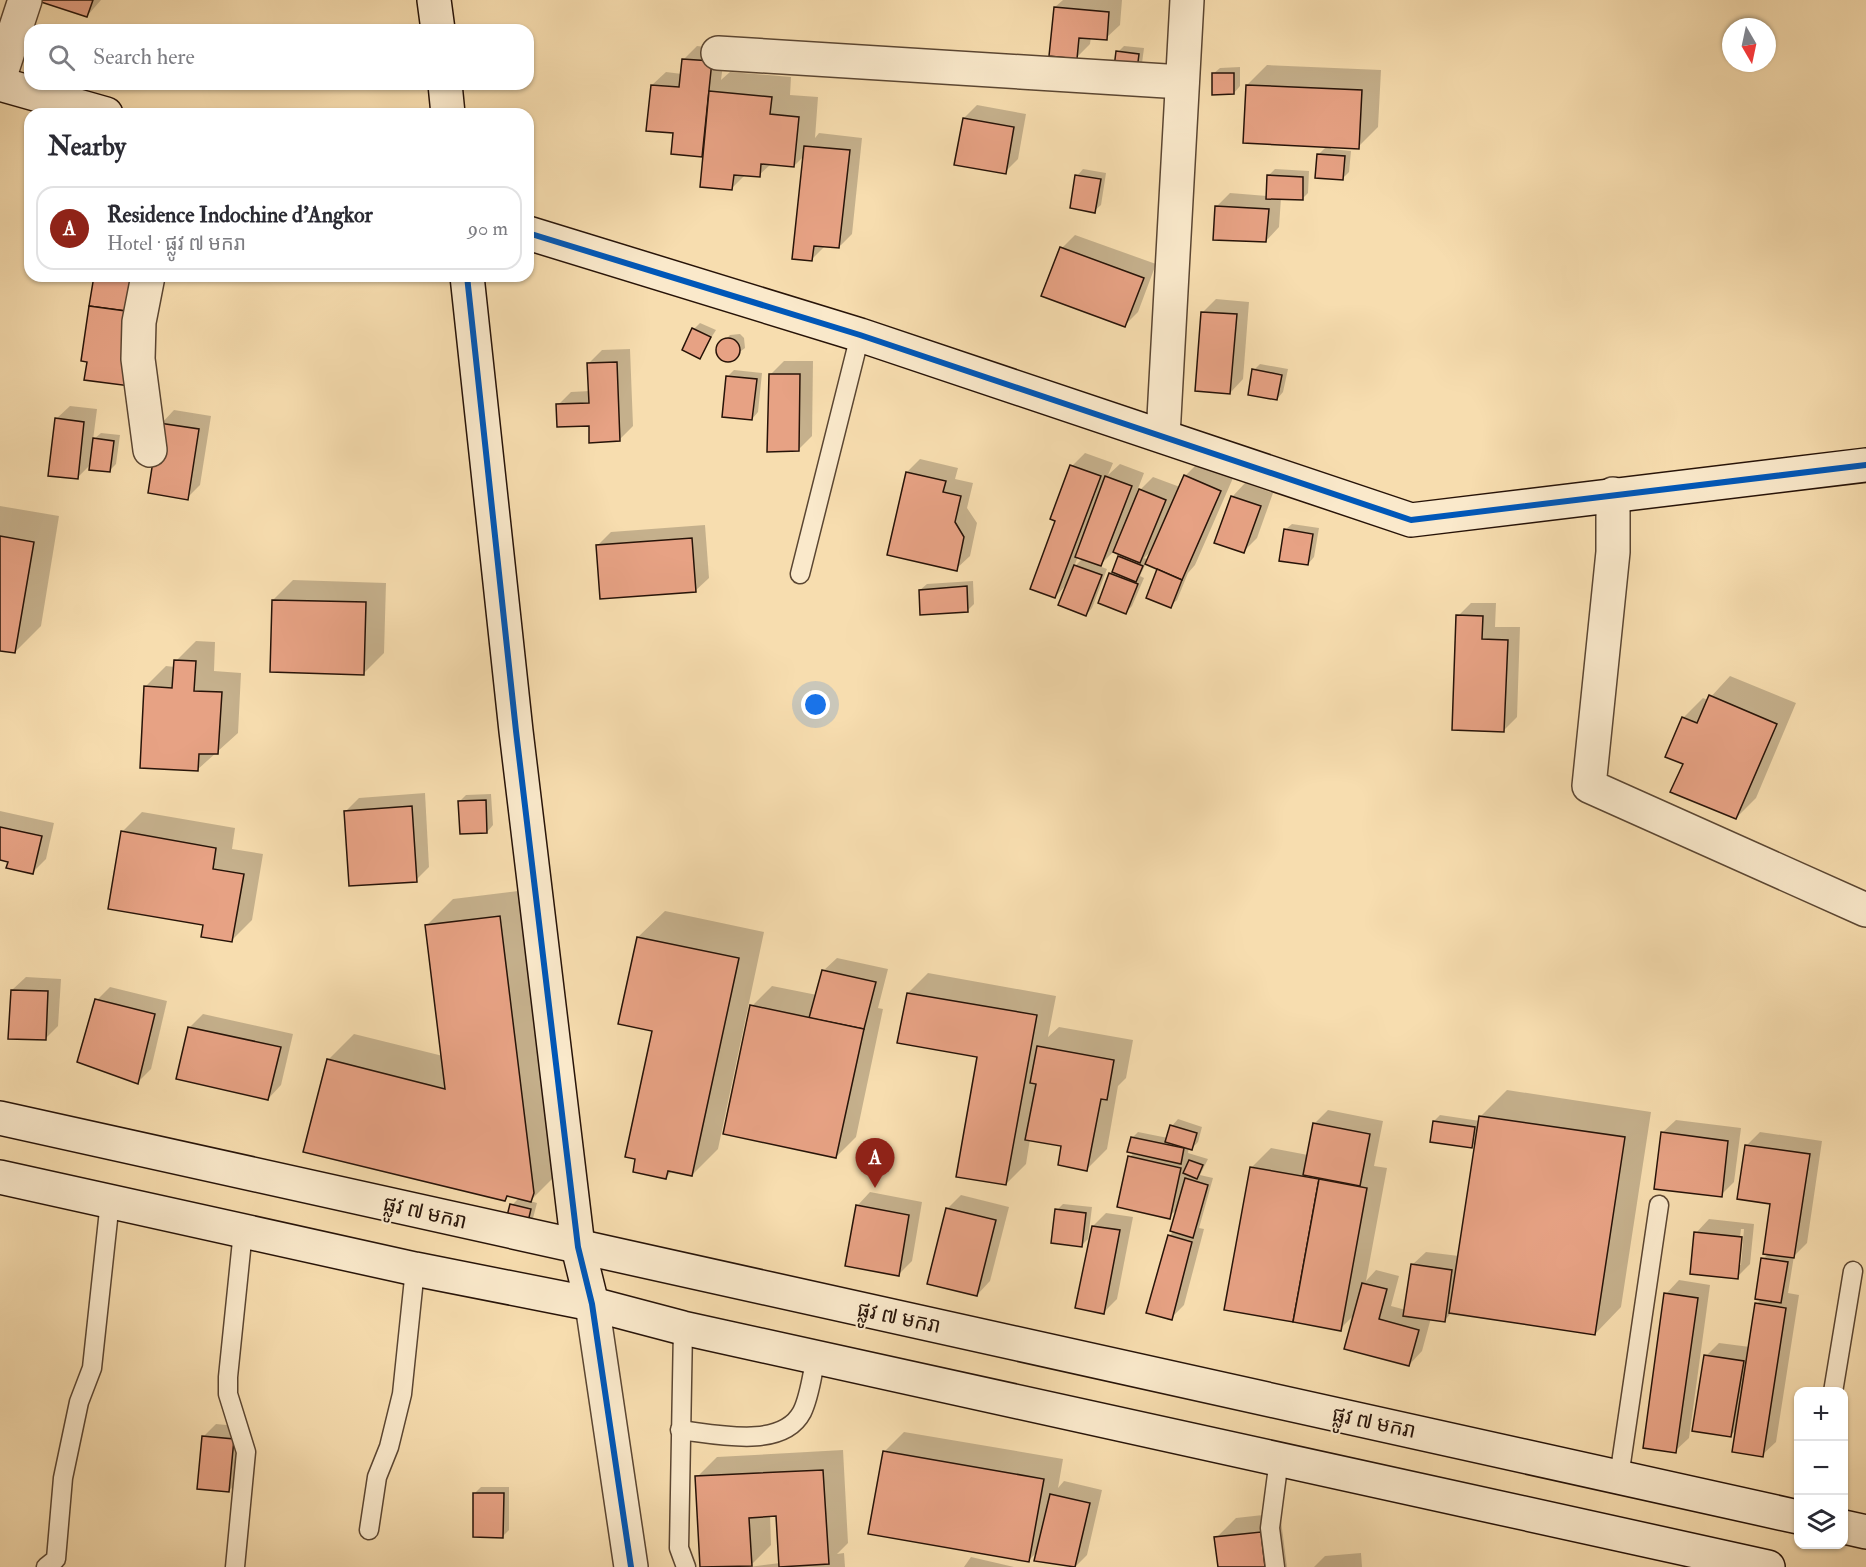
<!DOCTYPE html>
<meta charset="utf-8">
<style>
:root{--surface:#fff;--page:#f2f2f3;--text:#2b2b33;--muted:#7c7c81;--line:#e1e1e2;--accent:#8f2418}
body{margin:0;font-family:"IM FELL Double Pica","Noto Sans Khmer",serif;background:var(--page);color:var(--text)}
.controls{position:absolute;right:18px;bottom:18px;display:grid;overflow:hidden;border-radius:12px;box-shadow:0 2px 4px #0004}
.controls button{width:54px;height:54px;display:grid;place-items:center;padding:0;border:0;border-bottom:2px solid var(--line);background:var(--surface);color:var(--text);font:30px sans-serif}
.compass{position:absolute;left:1722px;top:18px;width:54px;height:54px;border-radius:50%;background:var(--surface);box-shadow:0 2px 4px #0004;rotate:171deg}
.you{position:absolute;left:816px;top:705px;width:21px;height:21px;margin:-15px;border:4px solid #fff;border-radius:50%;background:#1a73e8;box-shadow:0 0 0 9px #1a73e833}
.badge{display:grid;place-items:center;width:39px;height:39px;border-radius:50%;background:var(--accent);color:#fff;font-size:20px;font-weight:700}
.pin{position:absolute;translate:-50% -50px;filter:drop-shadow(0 2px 3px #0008)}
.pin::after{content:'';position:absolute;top:32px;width:21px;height:18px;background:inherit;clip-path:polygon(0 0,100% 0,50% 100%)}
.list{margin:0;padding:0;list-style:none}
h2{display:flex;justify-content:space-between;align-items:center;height:78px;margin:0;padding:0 24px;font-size:26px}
h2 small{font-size:20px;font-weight:400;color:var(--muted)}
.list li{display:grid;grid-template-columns:39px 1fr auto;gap:18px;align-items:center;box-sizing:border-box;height:84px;margin:0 12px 12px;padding:0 12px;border:2px solid var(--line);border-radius:18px}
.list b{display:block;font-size:22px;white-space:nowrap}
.list p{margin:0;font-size:20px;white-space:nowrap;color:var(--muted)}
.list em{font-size:20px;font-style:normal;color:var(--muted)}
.icon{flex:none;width:33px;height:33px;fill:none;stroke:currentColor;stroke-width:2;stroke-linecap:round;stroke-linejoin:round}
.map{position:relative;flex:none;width:1866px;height:1567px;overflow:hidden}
.search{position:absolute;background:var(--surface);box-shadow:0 2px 4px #0004;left:24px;top:24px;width:510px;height:66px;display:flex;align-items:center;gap:15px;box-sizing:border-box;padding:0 21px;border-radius:18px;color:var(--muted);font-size:22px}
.panel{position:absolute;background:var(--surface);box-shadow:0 2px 4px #0004;left:24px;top:108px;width:510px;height:174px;border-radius:18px}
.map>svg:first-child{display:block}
.shadow{fill:#0003;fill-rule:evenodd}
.building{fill:#e7a284;stroke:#271308;stroke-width:1.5}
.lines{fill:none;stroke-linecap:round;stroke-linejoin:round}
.lane-casing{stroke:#5b4632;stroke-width:21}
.street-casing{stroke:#5b4632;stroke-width:36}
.secondary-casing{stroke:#271308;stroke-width:36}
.lane{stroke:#fae9cb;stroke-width:18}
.street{stroke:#fae9cb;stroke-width:33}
.secondary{stroke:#fae9cb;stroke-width:33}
.cycleway-casing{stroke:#fae9cb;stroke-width:10}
.cycleway{stroke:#0057b8;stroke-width:6}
.labels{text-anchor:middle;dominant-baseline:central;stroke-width:4.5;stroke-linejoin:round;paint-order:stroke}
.street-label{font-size:21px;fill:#271308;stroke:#fae9cb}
</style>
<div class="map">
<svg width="1866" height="1567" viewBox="0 0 1866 1567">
<rect width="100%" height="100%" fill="#f7ddaf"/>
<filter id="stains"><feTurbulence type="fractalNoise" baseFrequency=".00333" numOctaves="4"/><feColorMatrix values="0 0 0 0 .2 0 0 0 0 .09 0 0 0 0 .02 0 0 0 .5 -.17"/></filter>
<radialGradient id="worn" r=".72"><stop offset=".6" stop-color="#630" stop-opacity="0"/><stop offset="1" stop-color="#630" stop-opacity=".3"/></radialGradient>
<!-- shadow -->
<g class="shadow">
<path d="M39 0H101L87 16Z"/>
<path d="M1063 0H1122L1120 25 1106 38 1091 37 1090 44 1077 57 1055 7Z"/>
<path d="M697 46 725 49 721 80 730 72 791 77 790 95 818 97 815 138 819 133 862 138 852 234 839 247 825 246 812 259 805 155 794 166 771 164 759 175 746 174 732 188 704 156 672 153 675 132 652 85 666 72 682 74 684 59Z"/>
<path d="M1124 46 1144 48 1141 71 1118 52Z"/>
<path d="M1267 65 1381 70 1378 127 1358 147 1331 146V149L1351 151 1349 172 1343 178 1319 154 1327 146 1247 85Z"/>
<path d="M1240 67V86L1234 93 1213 74 1220 68Z"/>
<path d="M977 105 1026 114 1018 159 1005 172 964 118Z"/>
<path d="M1083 169 1106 173 1101 205 1094 211 1077 176Z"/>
<path d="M1275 169 1309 171 1308 193 1302 199 1281 198 1279 227 1266 241 1216 207 1230 193 1267 196 1269 175Z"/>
<path d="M1075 235 1156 264 1138 312 1125 325 1062 248Z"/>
<path d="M1216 299 1249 302 1243 379 1230 393 1203 312Z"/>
<path d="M700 323 716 330 699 357 694 329Z"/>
<path d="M740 334 744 338 745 348 729 360 723 359 719 354V347L730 335Z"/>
<path d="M630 349 633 426 619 440 558 405 571 392 590 391 589 363 602 350Z"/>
<path d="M784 361H813L812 436 798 450 771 374Z"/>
<path d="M1260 364 1288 369 1283 392 1277 399 1254 370Z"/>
<path d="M734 370 762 373 758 412 752 419 728 376Z"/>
<path d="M70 406 97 409 93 440 101 433 120 435 116 464 109 471 91 464 77 478 56 419Z"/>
<path d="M174 410 211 416 200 485 187 498 161 424Z"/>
<path d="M1085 453 1113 463 1108 475 1120 464 1144 473 1136 494 1153 477 1180 487 1185 476 1198 463 1233 478 1195 565 1188 573 1177 600 1170 606 1159 568 1146 563 1140 576 1144 578 1132 606 1126 612 1110 574 1122 554 1114 551 1099 566 1107 569 1092 608 1086 615 1069 582 1055 597 1057 520 1072 466ZM1154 548 1149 560 1144 558ZM1078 556 1083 558 1074 567Z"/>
<path d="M920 459 958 468 955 479 973 483 967 508 977 523 970 556 956 569 907 472Z"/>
<path d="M1245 483 1273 493 1257 538 1244 551 1232 497Z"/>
<path d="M0 506 59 516 41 626 15 652 0 649Z"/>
<path d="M1292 524 1319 528 1314 557 1308 564 1285 530Z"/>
<path d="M705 525 709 578 695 591 598 545 611 532Z"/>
<path d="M293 580 386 583 384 653 364 673 273 600Z"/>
<path d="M973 581 974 604 967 611 920 590 927 584Z"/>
<path d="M1471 603H1496L1495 627H1520L1517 717 1504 730 1458 616Z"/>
<path d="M196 641 215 642 214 671 241 673 238 733 197 770 146 686 166 666 175 667 176 661Z"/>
<path d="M1730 676 1796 703 1756 798 1736 818 1685 763 1683 718 1703 698 1708 700Z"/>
<path d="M425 793 429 867 416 880 346 811 359 798Z"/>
<path d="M491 794 493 825 487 832 459 802 466 795Z"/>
<path d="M0 811 54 823 46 859 33 872 0 859Z"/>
<path d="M142 812 235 828 232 849 263 854 252 920 232 940 205 924 122 832Z"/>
<path d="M526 890 557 1174 530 1201 537 1203 532 1222 512 1205 519 1198 509 1195 505 1200 328 1060 354 1034 443 1056 427 925 453 899Z"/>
<path d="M665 911 764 932 718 1149 692 1175 672 1171 666 1177 654 1030 638 937Z"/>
<path d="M837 958 888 969 878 1008 883 1009 856 1137 836 1157 752 1006 772 986 817 995 823 971Z"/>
<path d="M928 973 1056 996 1048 1037 1059 1027 1133 1040 1126 1078 1118 1086 1107 1149 1087 1169 1063 1145 1030 1139 1026 1164 1006 1184 979 1056 908 993Z"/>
<path d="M26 977 61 979 58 1026 45 1039 12 990Z"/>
<path d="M110 987 167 1001 151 1069 138 1082 97 1000Z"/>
<path d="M203 1014 293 1034 281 1085 268 1099 190 1027Z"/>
<path d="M1507 1090 1651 1112 1621 1307 1595 1334 1452 1312 1445 1320 1431 1318 1422 1351 1409 1365 1354 1315 1340 1329 1251 1168 1271 1148 1308 1155 1314 1124 1328 1110 1383 1121 1374 1166 1387 1168 1366 1281 1376 1270 1399 1276 1391 1306 1406 1310 1412 1265 1426 1252 1459 1256 1477 1141 1472 1146 1434 1121 1440 1115 1480 1121 1481 1116Z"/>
<path d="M1178 1119 1202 1127 1198 1142 1192 1148 1189 1147 1188 1153 1208 1159 1200 1175 1213 1178 1199 1228 1204 1229 1184 1305 1171 1318 1169 1236 1174 1231 1178 1208 1169 1217 1130 1157 1134 1152 1132 1138 1138 1132 1168 1138 1172 1126Z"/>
<path d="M1676 1120 1741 1128 1734 1182 1721 1195 1662 1133Z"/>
<path d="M1760 1132 1822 1141 1807 1243 1794 1256 1788 1293 1799 1295 1776 1442 1762 1455 1737 1429 1730 1436 1706 1356 1719 1343 1750 1347 1757 1304 1762 1298 1763 1259 1769 1253 1771 1203 1739 1198 1747 1145Z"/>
<path d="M870 1192 922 1202 912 1261 898 1275 857 1206Z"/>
<path d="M961 1195 1009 1207 990 1281 977 1295 948 1208Z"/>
<path d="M1063 1204 1092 1207 1088 1239 1082 1245 1057 1210Z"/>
<path d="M1106 1213 1133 1217 1117 1299 1104 1312 1093 1226Z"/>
<path d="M1709 1219 1754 1224 1750 1264 1737 1277 1696 1233ZM1741 1229H1744L1741 1265H1737Z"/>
<path d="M1679 1280 1710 1285 1689 1438 1675 1451 1666 1294Z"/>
<path d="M216 1424 247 1427 242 1477 229 1491 203 1437Z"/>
<path d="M904 1432 1063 1459 1058 1488 1064 1481 1102 1490 1087 1555 1075 1567 1036 1560 1038 1551 1029 1560 884 1452Z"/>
<path d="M843 1450 848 1543 837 1554 844 1553 845 1567H749L780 1563 778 1515H770L771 1545 749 1567H702L697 1477 717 1457Z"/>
<path d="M481 1487H509V1530L503 1536 475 1493Z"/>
<path d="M1280 1513 1287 1567H1219L1216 1538 1236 1518Z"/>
<path d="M1361 1553 1362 1567H1314L1325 1556Z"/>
<path d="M971 1557 1014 1567H964Z"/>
</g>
<!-- building -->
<g class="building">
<path d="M35 0H93L87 17Z"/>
<path d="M1054 7 1109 12 1107 40 1079 38 1077 59 1049 56Z"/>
<path d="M1116 51 1139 54 1136 78 1113 76Z"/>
<path d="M682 59 712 61 702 157 671 154 673 133 646 131 651 85 679 87Z"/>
<path d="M1212 73H1234V94L1212 95Z"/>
<path d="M1246 85 1362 90 1359 149 1243 143Z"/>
<path d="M709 91 772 97 770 114 799 117 794 167 761 164 760 177 734 175 732 190 700 187Z"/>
<path d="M963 118 1014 127 1006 174 954 165Z"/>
<path d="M804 146 850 150 839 248 814 246 812 261 792 259Z"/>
<path d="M1317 154 1345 156 1343 180 1315 178Z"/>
<path d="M1075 175 1101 179 1095 213 1070 208Z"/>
<path d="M1267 175 1303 177V200L1266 199Z"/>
<path d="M1215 206 1269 209 1266 242 1213 240Z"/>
<path d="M1060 247 1144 278 1125 327 1041 296Z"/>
<path d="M94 276H145L133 312 89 306Z"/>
<path d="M89 306 133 312 130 386 84 380 87 362 81 361Z"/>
<path d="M1201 312 1237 314 1230 394 1195 391Z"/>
<path d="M692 328 711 337 700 359 682 350Z"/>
<circle cx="728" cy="350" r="12"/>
<path d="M617 362 620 441 589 443V426L557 427 556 404 589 403 587 363Z"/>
<path d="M1252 369 1282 375 1277 400 1248 395Z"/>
<path d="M769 374H800L799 451 767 452Z"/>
<path d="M726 376 757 379 752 420 722 417Z"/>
<path d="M55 418 84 422 78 479 48 476Z"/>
<path d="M159 423 199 429 188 500 148 493Z"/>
<path d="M93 438 114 441 110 472 89 470Z"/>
<path d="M1070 465 1101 476 1055 598 1030 589 1055 521 1050 519Z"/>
<path d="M906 472 946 481 943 492 961 496 955 522 964 537 957 571 887 555Z"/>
<path d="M1184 475 1221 491 1182 580 1145 564Z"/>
<path d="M1105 476 1132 486 1101 566 1075 557Z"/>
<path d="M1139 489 1166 500 1140 563 1113 552Z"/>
<path d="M1231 496 1261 506 1244 553 1214 543Z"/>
<path d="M1284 529 1313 534 1308 565 1279 561Z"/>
<path d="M0 536 34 542 15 653 0 651Z"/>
<path d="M692 538 696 592 600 599 596 545Z"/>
<path d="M1118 556 1143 566 1136 582 1112 572Z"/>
<path d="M1074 565 1102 575 1086 616 1058 605Z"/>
<path d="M1157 569 1182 580 1171 608 1146 598Z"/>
<path d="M1109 573 1138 584 1126 614 1098 603Z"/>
<path d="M967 586 968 612 920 615 919 590Z"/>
<path d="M272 600 366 602 364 675 270 672Z"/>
<path d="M1456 615 1483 616 1482 639 1508 640 1504 732 1452 730Z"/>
<path d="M174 660 196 661 194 691 222 692 218 754H199L198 771 140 768 144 686 172 688Z"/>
<path d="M1709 695 1777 724 1736 819 1670 792 1683 764 1665 757 1682 717 1697 723Z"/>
<path d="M486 800 487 833 460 834 458 801Z"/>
<path d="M412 806 417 882 349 886 344 811Z"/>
<path d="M0 827 42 836 33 874 6 868 8 862 0 860Z"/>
<path d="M121 831 216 848 213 869 244 874 232 942 201 937 203 925 108 909Z"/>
<path d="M500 916 534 1193 531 1202 507 1196 505 1201 303 1152 327 1059 445 1089 425 925Z"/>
<path d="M637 937 739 958 692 1176 668 1171 666 1179 633 1172 635 1159 625 1157 652 1031 618 1024Z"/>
<path d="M822 970 876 982 864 1029 809 1018Z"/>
<path d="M11 990 48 991 46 1040 8 1039Z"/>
<path d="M907 993 1037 1015 1006 1185 956 1177 977 1057 897 1043Z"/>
<path d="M95 999 155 1014 138 1084 77 1062Z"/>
<path d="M750 1005 864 1029 836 1158 723 1134Z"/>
<path d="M188 1027 281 1047 268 1100 176 1079Z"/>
<path d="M1037 1046 1114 1060 1107 1100 1101 1099 1087 1171 1058 1165 1061 1146 1025 1140 1036 1084 1030 1083Z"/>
<path d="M1479 1116 1625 1137 1595 1335 1449 1313Z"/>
<path d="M1433 1121 1475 1127 1472 1148 1430 1142Z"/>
<path d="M1313 1123 1370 1134 1360 1186 1303 1175Z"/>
<path d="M1170 1125 1197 1133 1192 1150 1165 1142Z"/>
<path d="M1661 1132 1728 1141 1722 1197 1654 1189Z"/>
<path d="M1131 1137 1184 1148 1181 1164 1127 1152Z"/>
<path d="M1745 1145 1810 1154 1794 1258 1763 1254 1770 1204 1737 1199Z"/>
<path d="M1128 1156 1181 1168 1170 1219 1117 1207Z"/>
<path d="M1189 1160 1203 1165 1197 1179 1183 1173Z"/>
<path d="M1250 1167 1319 1179 1293 1322 1224 1310Z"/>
<path d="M1185 1178 1208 1185 1193 1238 1170 1231Z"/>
<path d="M1319 1179 1367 1188 1341 1331 1293 1322Z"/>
<path d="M510 1204 531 1209 526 1230 505 1224Z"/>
<path d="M856 1205 909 1215 899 1276 845 1266Z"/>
<path d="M946 1208 996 1220 977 1296 927 1284Z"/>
<path d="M1055 1209 1086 1213 1082 1247 1051 1243Z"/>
<path d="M1092 1226 1120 1230 1104 1314 1075 1308Z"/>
<path d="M1694 1232 1742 1237 1738 1279 1690 1274Z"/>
<path d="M1168 1235 1192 1242 1172 1320 1146 1313Z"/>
<path d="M1761 1258 1788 1262 1781 1303 1755 1299Z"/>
<path d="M1411 1264 1452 1270 1445 1322 1403 1316Z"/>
<path d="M1362 1283 1387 1289 1379 1319 1419 1330 1409 1366 1344 1349Z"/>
<path d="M1664 1293 1698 1298 1676 1453 1643 1448Z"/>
<path d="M1755 1303 1786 1308 1763 1457 1732 1452Z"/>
<path d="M1704 1355 1744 1361 1731 1437 1692 1431Z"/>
<path d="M202 1436 234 1439 229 1492 197 1489Z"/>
<path d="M883 1451 1044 1479 1029 1562 868 1534Z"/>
<path d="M823 1470 829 1564 779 1567 776 1516 749 1518 752 1566 700 1567 695 1476Z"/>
<path d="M473 1493H504L503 1538 473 1537Z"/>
<path d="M1050 1494 1090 1503 1075 1567 1034 1561Z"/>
<path d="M1261 1532 1265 1567H1218L1214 1537Z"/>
</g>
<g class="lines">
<!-- lane casing -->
<g class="lane-casing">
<g id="lane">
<path d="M800 574 860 335"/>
<path d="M683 1328 679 1548 686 1567"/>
<path d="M1833 1392 1853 1271"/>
<path d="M680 1430C715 1434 782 1450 802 1412 810 1396 812 1374 816 1357"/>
<path d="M1619 1477 1659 1205"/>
<path d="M369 1530 377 1477 389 1447 402 1394 415 1269"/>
<path d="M46 1567 56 1559 63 1478 79 1402 92 1368 110 1201"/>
<path d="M235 1567 246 1452 228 1394V1377L243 1231"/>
<path d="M1275 1567 1270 1528 1279 1459"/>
</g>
</g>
<!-- street casing -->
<g class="street-casing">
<g id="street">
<path d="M718 53 1182 82"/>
<path d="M0 76 25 0"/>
<path d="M148 276 139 322 138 359 150 450"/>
<path d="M1163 436 1187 0"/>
<path d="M1613 494V552L1589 786 1866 910"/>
<path d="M592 1304 631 1567"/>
</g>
</g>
<!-- secondary casing -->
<g class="secondary-casing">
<g id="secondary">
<path d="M434 0 438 30"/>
<path d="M0 84 106 114"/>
<path d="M445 84 448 114"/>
<path d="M528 233 860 335 1411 520 1866 465"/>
<path d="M467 276 516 731 578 1247 592 1304"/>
<path d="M0 1118 1798 1517"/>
<path d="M0 1177 415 1269 592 1304 683 1328 1768 1567"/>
<path d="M1844 1527 1866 1532"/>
</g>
</g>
<!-- lane -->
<use href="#lane" class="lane"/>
<!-- street -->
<use href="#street" class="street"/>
<!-- secondary -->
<use href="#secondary" class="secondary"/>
<!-- cycleway casing -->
<g class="cycleway-casing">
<g id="cycleway">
<path d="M528 233 860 335 1411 520 1866 465"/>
<path d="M467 276 516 731 578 1247 592 1304 631 1567"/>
</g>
</g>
<!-- cycleway -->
<use href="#cycleway" class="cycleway"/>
</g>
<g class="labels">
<!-- street labels -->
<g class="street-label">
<text transform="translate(425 1213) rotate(13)">ផ្លូវ ៧ មករា</text>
<text transform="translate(899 1318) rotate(12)">ផ្លូវ ៧ មករា</text>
<text transform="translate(1374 1423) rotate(12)">ផ្លូវ ៧ មករា</text>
</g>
</g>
<rect width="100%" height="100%" filter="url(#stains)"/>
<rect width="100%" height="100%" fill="url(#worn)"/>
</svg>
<div class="controls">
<button>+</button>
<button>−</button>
<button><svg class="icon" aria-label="layers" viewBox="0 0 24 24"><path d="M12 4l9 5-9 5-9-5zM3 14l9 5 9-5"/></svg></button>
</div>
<svg class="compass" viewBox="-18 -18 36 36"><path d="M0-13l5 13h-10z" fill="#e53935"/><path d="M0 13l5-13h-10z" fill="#7c7c81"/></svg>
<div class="you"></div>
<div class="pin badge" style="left:875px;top:1188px">A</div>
<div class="search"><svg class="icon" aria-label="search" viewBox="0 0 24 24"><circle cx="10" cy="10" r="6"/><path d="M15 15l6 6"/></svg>Search here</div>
<section class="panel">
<h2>Nearby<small></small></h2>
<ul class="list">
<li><span class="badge">A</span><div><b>Residence Indochine d'Angkor</b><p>Hotel · ផ្លូវ ៧ មករា</p></div><em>90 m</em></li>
</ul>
</section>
</div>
